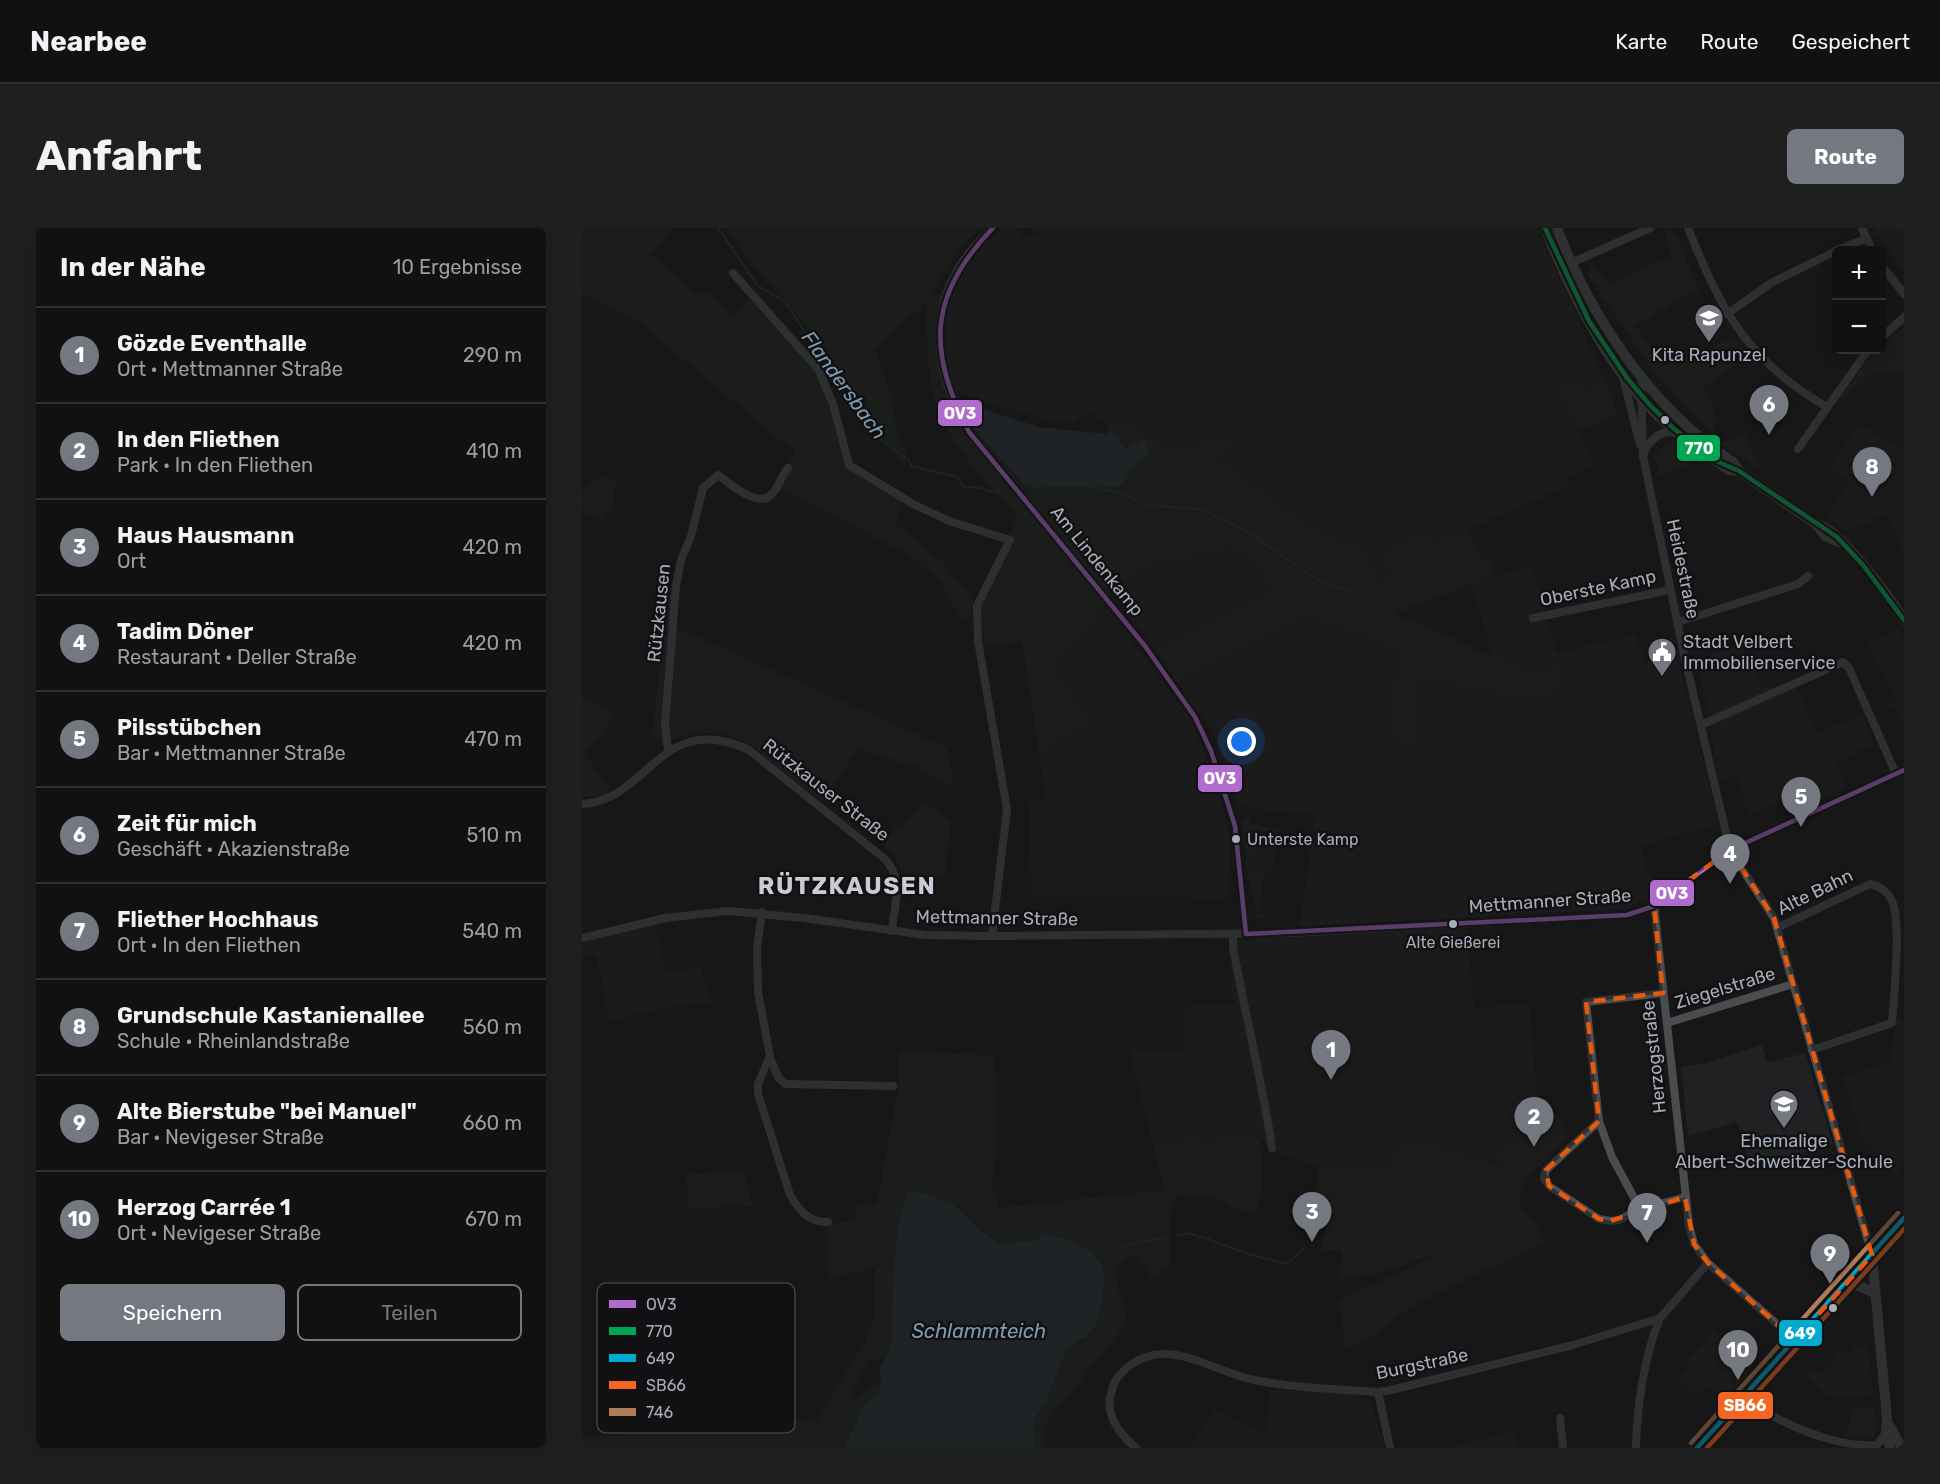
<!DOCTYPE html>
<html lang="de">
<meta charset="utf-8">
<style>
:root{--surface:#111;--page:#1e1f1f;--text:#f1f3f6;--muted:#9c9d9f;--line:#303131;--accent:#757880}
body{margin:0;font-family:Rubik,sans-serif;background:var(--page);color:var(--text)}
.controls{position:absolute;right:18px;top:18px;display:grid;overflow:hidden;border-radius:9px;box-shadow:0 3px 15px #0003}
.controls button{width:54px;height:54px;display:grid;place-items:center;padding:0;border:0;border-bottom:2px solid var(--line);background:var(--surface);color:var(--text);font:30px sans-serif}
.you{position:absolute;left:660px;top:514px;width:21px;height:21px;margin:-15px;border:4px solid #fff;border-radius:50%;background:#1a73e8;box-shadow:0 0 0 9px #1a73e833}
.badge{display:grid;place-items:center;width:39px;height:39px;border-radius:50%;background:var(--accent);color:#fff;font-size:20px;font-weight:700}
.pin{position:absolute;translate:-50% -50px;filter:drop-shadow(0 2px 3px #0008)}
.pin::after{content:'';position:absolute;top:32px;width:21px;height:18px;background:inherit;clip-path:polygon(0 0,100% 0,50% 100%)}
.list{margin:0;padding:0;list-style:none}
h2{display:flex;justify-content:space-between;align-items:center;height:78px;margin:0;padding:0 24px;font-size:26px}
h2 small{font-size:20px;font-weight:400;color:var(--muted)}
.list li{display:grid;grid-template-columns:39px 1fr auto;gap:18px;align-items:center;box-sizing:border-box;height:96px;padding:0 24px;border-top:2px solid var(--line)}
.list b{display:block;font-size:22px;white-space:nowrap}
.list p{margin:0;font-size:20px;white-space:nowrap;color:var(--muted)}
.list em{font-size:20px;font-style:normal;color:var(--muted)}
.actions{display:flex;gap:12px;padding:18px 24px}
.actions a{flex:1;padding:14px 0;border:2px solid var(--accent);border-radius:9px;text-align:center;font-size:21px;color:var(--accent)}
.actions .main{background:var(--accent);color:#fff}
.map{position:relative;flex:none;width:1322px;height:1220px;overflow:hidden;border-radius:9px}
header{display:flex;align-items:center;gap:36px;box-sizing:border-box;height:84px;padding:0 30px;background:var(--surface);border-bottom:2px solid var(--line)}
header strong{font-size:28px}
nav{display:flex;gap:33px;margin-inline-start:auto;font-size:21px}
.intro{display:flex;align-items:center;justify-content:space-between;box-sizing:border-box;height:144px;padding:0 36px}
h1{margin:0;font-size:42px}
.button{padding:15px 27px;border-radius:9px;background:var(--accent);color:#fff;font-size:21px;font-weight:700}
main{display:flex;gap:36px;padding:0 36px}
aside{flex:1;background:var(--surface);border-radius:9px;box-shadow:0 3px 15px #0003}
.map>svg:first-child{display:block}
.built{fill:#212123}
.green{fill:#1d241e;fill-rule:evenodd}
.water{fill:#2a3239}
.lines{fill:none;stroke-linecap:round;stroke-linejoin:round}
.stream{stroke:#2a3239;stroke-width:2}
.minor{stroke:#4b4c50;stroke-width:8}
.major{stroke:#4d4f52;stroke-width:10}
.bus-1-casing{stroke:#111113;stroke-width:9}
.bus-2-casing{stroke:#111113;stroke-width:9}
.bus-3-casing{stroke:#111113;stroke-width:9}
.bus-4-casing{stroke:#111113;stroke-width:9}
.bus-5-casing{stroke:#111113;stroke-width:9}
.bus-1{stroke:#b06ccc;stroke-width:4.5}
.bus-2{stroke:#00a651;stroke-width:4.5}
.bus-3{stroke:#00a9ce;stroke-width:4.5}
.bus-4{stroke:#f26522;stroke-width:4.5}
.bus-5{stroke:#b07c57;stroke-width:4.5}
.marked{fill:none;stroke:#e8590c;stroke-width:4.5;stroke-dasharray:12 8;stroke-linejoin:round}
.bus-dot{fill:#a8adb8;stroke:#111113;stroke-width:2}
.labels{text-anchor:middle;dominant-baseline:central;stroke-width:5;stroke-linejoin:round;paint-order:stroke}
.bus-label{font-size:16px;fill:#a8adb8;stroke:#111113;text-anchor:start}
.poi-label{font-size:18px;fill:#a8adb8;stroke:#111113}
.street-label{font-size:18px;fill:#a8adb8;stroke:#111113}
.water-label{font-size:20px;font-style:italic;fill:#7f9bb3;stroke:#111113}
.district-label{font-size:24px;font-weight:bold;letter-spacing:1.5px;fill:#c9ccd4;stroke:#111113}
.key{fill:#111113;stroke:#3e4045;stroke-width:1.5}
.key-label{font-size:16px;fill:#a8adb8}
.line-badge{stroke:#111113;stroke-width:2}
.badge-label{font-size:16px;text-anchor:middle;font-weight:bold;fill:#fff}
</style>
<header>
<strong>Nearbee</strong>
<nav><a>Karte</a><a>Route</a><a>Gespeichert</a></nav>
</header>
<div class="intro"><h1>Anfahrt</h1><a class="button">Route</a></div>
<main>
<aside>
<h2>In der Nähe<small>10 Ergebnisse</small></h2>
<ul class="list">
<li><span class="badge">1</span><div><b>Gözde Eventhalle</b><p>Ort · Mettmanner Straße</p></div><em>290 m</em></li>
<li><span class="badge">2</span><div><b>In den Fliethen</b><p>Park · In den Fliethen</p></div><em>410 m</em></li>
<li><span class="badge">3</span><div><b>Haus Hausmann</b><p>Ort</p></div><em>420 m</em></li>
<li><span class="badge">4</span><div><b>Tadim Döner</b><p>Restaurant · Deller Straße</p></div><em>420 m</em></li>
<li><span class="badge">5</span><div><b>Pilsstübchen</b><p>Bar · Mettmanner Straße</p></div><em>470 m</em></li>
<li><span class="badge">6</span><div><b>Zeit für mich</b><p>Geschäft · Akazienstraße</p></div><em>510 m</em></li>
<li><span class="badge">7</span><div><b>Fliether Hochhaus</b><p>Ort · In den Fliethen</p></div><em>540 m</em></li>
<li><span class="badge">8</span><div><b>Grundschule Kastanienallee</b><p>Schule · Rheinlandstraße</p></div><em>560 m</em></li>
<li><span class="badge">9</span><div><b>Alte Bierstube &quot;bei Manuel&quot;</b><p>Bar · Nevigeser Straße</p></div><em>660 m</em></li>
<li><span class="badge">10</span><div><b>Herzog Carrée 1</b><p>Ort · Nevigeser Straße</p></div><em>670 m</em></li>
</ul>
<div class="actions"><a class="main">Speichern</a><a>Teilen</a></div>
</aside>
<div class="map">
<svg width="1322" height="1220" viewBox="0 0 1322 1220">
<rect width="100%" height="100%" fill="#171717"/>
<!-- built -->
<g class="built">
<path d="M421 0H436L441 12 455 6 452 0H955L1024 155 999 165 979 161 1012 237 985 249 988 257 850 316 845 304 803 323 810 350 796 357 779 321 734 304 629 228 644 207 614 219 591 221 572 216 557 202 526 195 507 183 491 195 463 192 373 163 368 150 365 124V97L368 78 377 52 392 28 403 15Z"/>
<path d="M1292 0H1322V44L1317 39Z"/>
<path d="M1276 197 1322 221V323L1305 286 1264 303 1246 288 1267 253 1247 238Z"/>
<path d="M649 318 663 327 693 358 687 369 574 421 529 364 566 337Z"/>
<path d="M950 339 974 425 1054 407 1062 435 1094 426 1137 595 1059 618 1069 656 1070 670 1040 681 718 698 734 587 662 579 655 574 649 547 631 505 594 452 729 384 741 392 817 420 811 511H833V448L924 465 958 467 977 439 951 444 911 429 889 355Z"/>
<path d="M524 377 608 491 633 550 649 613 646 670 449 667 448 574 464 571 457 523 506 493 488 473 493 468 469 440Z"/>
<path d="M1315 402 1322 414V490L1319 492 1314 479 1310 481 1308 476 1315 472 1286 417Z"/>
<path d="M1159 414 1180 459 1214 460 1235 506 1280 486 1292 514 1254 537 1264 559 1229 576 1222 562 1166 587 1155 545 1137 553 1126 485 1115 433Z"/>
<path d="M669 596 696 601 690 645 668 642 671 619 666 618Z"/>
<path d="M73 696 85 745 119 739 129 776 108 775 28 792 14 726 0 729V714Z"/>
<path d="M885 701 892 780 947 776 956 884 979 908 943 944 913 933 828 912 799 945 736 939 697 926 678 911 571 914 548 821 603 823 602 779 651 776 648 712Z"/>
<path d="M1315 792 1322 793V931L1316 949 1280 910 1260 849 1308 833Z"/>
<path d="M1180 817 1185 835 1223 825 1251 916 1170 940 1155 894 1106 908 1099 839 1121 836Z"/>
<path d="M1132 1103 1174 1143 1160 1156 1146 1174 1126 1157 1115 1168 1097 1151 1107 1140 1103 1136Z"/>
<path d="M1271 1118H1286L1291 1165 1270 1171 1247 1167 1222 1147 1229 1140 1238 1148 1254 1132 1251 1129 1256 1124 1271 1123Z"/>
<path d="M688 1162 782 1167 790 1176 802 1220H608L633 1183 685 1207Z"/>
<path d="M933 1202 935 1220H868L910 1209Z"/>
</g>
<!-- green -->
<g class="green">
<path d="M0 0H91L69 27 116 66 131 67 150 88 170 71 237 147 265 236 320 272 313 297C349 322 368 337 392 375L387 392 378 390 359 355 328 327 197 259 213 221 194 209 54 92 0 65Z"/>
<path d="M144 0H398L379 18 346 72 377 52C356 114 363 143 392 200L544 251 552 236 529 201 524 206 526 195 557 202 572 216 591 221 614 219 644 207 650 217 630 228 734 304 779 321 796 357 810 350 803 323 845 303 851 316 886 301 900 333 908 330 912 339 910 348 813 385 911 429 951 444 977 439 980 455 959 467 924 465 833 448V511L811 512 817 420 741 392 729 384 594 452 574 421 686 369 693 359 663 327 649 318 566 337 529 364 524 377 469 439 494 469 489 474 507 493 457 523 440 413 402 418 397 363 436 290C409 259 379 229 360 192 343 156 345 112 345 74L293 121 310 169 315 205 325 223 323 240 296 203 260 162 220 93 165 30Z"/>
<path d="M1087 1 1096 10 1117 64H1111L1053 97 1082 138 1152 110 1166 129 1125 156H1121L1136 192 1131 199 1134 211 1067 138 1006 47 1009 36ZM1083 2 1088 29 1026 56 1010 36Z"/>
<path d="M1322 99V146L1292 144 1253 176 1291 125 1300 122V117Z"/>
<path d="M995 154 1000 165 1024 155 1036 185 997 203 979 161Z"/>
<path d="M1163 206 1177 238 1174 240 1140 216Z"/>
<path d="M1092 212 1114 232 1077 249 1072 226 1083 216Z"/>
<path d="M19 248 34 253 30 280 20 295 1 282 0 269 4 259Z"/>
<path d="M78 353 93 363 91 398 365 520 372 559 330 537 277 521 239 573 162 512C134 503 103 500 80 518V511L70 506 77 445Z"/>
<path d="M0 468 33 486 17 511 2 525 29 563 16 568H0Z"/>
<path d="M342 573 369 593 362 650 320 644 313 628 302 619 314 595 320 599Z"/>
<path d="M664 589H668L666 618 671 619 668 642 682 645 677 685 682 686 681 692 675 689 665 644 660 593Z"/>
<path d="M317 823 413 828 414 923 409 961 412 962 417 980 582 962 571 914 678 911 681 954 673 985 645 978V973L594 966 588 988 587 1040 569 1050 554 1026 533 1038 536 1062 546 1083 540 1101 464 1195C461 1206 460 1213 469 1220H453L452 1193 464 1172 486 1119 501 1112 520 1084 521 1044 519 1036 484 1010 463 1005 453 1013 418 1016 398 1002 318 987 312 1033 309 1119C304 1129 299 1133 287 1132L269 1167 274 1172 292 1157H299L296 1167 281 1178 263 1220H0V1210L235 1192 283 1114 291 1092 293 1040 247 1050 246 996 275 992 273 979 295 975 316 861Z"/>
<path d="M973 884 988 909 948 948 943 945 936 973 964 1013 828 1079 787 1111 763 1120 757 1072 850 1030 848 1027 810 1042 757 1051 760 1022H739L748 987 733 983 736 939 799 945 828 912 930 939 914 929Z"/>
<path d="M1190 901 1200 932 1170 940 1161 910Z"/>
<path d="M161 942 172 978 107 980 104 947Z"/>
<path d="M1293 1179 1294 1208 1289 1211 1263 1208 1270 1180Z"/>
</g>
<!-- water -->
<g class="water">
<path d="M397 180 457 199 524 206 528 201 543 221 563 211 568 227 552 236 544 251 537 258 443 257 392 200Z"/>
<path d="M327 962 368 974 398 1002 418 1016 453 1013 462 1005C481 1009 504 1016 516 1032 523 1042 522 1053 521 1064 519 1093 513 1106 486 1119L464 1172 452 1193 453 1220H263L281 1178 296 1166 299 1157 298 1141 309 1119 312 1033 318 987Z"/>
</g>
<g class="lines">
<!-- stream -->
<g class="stream">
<path d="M136 0 176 58 203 74 275 182 301 213 326 232 329 238 376 249 382 260C393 256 406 264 418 265"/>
<path d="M504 257 537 265 568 277 624 282 635 290 656 298 736 352 769 365 780 375"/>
<path d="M450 259 477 257"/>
<path d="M596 1008 605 1005 623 1010 669 1027 705 1036 722 1020"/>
<path d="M538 1020 555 1014 585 1010"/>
</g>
<!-- minor -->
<g class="minor">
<path d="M411 0C345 57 344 133 387 204L563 418 613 489 629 523 653 598 664 706"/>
<path d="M1106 0C1139 82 1165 133 1245 179"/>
<path d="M1280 0 1290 22"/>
<path d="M1255 22 1283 11"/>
<path d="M989 35 1068 0"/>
<path d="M1300 38 1322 66"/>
<path d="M151 45 236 141 251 176 267 237 331 276 367 293 428 312 395 378 396 413 425 581 410 708"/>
<path d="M1145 86 1189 55 1254 23"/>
<path d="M1300 109 1322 89"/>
<path d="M1059 147 1061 228 1103 431 1148 622 1192 690 1290 1027"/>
<path d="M1041 150 1058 216"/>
<path d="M1216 221 1286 122"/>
<path d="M1062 225C1069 210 1079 201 1095 205"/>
<path d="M951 390 1088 362"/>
<path d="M1096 394 1216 356 1226 348"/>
<path d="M1119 497 1261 434 1267 440 1314 546"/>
<path d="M86 522 83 496 94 358 99 332 109 308 121 260 136 247C147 255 174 279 188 268 196 262 199 248 206 240"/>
<path d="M0 576C67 573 78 481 167 522L303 631C323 653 312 676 310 703"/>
<path d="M1072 678 1107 997 1112 1016 1126 1035 1213 1112"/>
<path d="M180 684 175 720 176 764 188 828 176 856V866L208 967C217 982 227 995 246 994"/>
<path d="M1195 700 1288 656C1298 658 1308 665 1311 676 1319 697 1312 770 1310 795L1230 822"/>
<path d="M651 707V719C663 786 680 852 690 920"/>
<path d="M0 710 83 690 146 683 222 690 343 707 404 708 709 705 1045 687 1072 678 1148 622 1322 542"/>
<path d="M1085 795 1211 756"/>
<path d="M190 834 196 849 203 856 311 858"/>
<path d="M1017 893 964 942 962 951 967 958 1017 991 1028 993 1037 992 1058 981 1104 969"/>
<path d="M1058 981 1030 929 1017 893 1004 774 1081 765"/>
<path d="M796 1164 808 1220"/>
<path d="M1163 1168C1193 1195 1254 1220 1295 1217L1304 1205"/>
<path d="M978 1190 981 1220"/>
<path d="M554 1220C537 1206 523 1188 529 1165 534 1142 558 1127 580 1126 606 1124 645 1147 672 1152 713 1160 755 1161 796 1164L809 1162 991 1117 1078 1090 1126 1035"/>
<path d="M1054 1220C1055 1178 1062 1129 1078 1090"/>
</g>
<!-- major -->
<g class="major">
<path d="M963 0C989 66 1024 137 1075 187 1097 208 1122 225 1147 242L1157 243"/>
<path d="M975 0C1009 90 1070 181 1151 234L1157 243 1234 296 1243 308 1257 314"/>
<path d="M1234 296C1256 298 1309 371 1322 392"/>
<path d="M1290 1027 1305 1191 1304 1205 1308 1220"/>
<path d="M1264 1056H1273L1292 1065"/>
<path d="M1307 1197 1320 1220"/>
<path d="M1115 1220 1322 990"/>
</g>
<!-- bus-1 casing -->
<g class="bus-1-casing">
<g id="bus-1">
<path d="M411 0C346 67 345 123 387 204L563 418 613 489 629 523 653 598 664 706"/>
<path d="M664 706 1045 687 1072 678 1148 622 1322 542"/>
</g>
</g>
<!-- bus-2 casing -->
<g class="bus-2-casing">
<path id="bus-2" d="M963 0 1007 93 1045 150 1067 176 1091 200 1132 232 1157 243 1255 309 1281 337 1322 392"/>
</g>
<!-- bus-3 casing -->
<g class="bus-3-casing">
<path id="bus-3" d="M1115 1220 1322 990"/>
</g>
<!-- bus-4 casing -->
<g class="bus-4-casing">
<path id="bus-4" d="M1125 1220 1322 1001"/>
</g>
<!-- bus-5 casing -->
<g class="bus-5-casing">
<path id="bus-5" d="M1109 1215 1316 985"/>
</g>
<!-- bus-1 -->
<use href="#bus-1" class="bus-1"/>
<!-- bus-2 -->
<use href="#bus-2" class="bus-2"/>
<!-- bus-3 -->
<use href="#bus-3" class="bus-3"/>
<!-- bus-4 -->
<use href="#bus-4" class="bus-4"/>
<!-- bus-5 -->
<use href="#bus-5" class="bus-5"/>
</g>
<!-- marked area -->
<path d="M0 0H1322V1220H0ZM1148 622 1192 690 1290 1027 1213 1112 1126 1035 1112 1016 1103 969 1028 993 1017 991 967 958 964 942 1017 893 1004 774 1081 765 1072 678Z" fill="#171717" fill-opacity=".55" fill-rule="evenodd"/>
<path class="marked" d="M1148 622 1192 690 1290 1027 1213 1112 1126 1035 1112 1016 1103 969 1028 993 1017 991 967 958 964 942 1017 893 1004 774 1081 765 1072 678Z"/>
<!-- icons -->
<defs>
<g id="school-pin" transform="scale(1.5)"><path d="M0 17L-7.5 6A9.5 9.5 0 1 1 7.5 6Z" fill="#757880" stroke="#111113"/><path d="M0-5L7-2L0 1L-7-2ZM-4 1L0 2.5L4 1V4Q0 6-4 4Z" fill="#fff"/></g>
<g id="civic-pin" transform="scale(1.5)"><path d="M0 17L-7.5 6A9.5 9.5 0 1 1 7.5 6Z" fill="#757880" stroke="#111113"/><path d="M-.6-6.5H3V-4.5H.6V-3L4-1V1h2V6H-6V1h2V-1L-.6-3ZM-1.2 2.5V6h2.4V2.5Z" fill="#fff"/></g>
</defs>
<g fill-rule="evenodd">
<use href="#school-pin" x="1127" y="90"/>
<use href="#civic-pin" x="1080" y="424"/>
<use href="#school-pin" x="1202" y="876"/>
</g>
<!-- markers -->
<g class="bus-dot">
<circle cx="1083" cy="192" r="5"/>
<circle cx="654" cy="611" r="5"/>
<circle cx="871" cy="696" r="5"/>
<circle cx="1251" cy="1080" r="5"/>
</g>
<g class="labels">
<!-- bus labels -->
<g class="bus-label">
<text x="665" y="611">Unterste Kamp</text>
<text x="871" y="714" text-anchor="middle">Alte Gießerei</text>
</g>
<!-- poi labels -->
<g class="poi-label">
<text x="1127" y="127">Kita Rapunzel</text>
<text x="1101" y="414" text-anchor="start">Stadt Velbert<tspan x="1101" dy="21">Immobilienservice</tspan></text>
<text x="1202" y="913">Ehemalige<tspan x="1202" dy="21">Albert-Schweitzer-Schule</tspan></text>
</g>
<!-- street labels -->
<g class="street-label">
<text transform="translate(515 333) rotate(51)">Am Lindenkamp</text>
<text transform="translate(1101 341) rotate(78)">Heidestraße</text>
<text transform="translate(1016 360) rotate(-12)">Oberste Kamp</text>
<text transform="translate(77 385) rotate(-84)">Rützkausen</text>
<text transform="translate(244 562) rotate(38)">Rützkauser Straße</text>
<text transform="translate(1233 664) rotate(-26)">Alte Bahn</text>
<text transform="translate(968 673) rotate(-4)">Mettmanner Straße</text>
<text transform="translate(415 690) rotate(1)">Mettmanner Straße</text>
<text transform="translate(1143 760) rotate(-17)">Ziegelstraße</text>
<text transform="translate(1072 829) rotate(-96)">Herzogstraße</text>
<text transform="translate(840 1136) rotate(-12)">Burgstraße</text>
</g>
<!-- water labels -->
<g class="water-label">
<text transform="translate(262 157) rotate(54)">Flandersbach</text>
<text x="397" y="1103">Schlammteich</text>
</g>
<!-- district labels -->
<g class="district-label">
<text x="265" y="658">RÜTZKAUSEN</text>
</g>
</g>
<!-- legend -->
<rect x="15" y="1055" width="198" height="150" rx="9" class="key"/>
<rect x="27" y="1072" width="27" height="8" fill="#b06ccc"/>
<rect x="27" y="1099" width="27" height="8" fill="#00a651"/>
<rect x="27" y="1126" width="27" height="8" fill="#00a9ce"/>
<rect x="27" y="1153" width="27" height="8" fill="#f26522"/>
<rect x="27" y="1180" width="27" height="8" fill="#b07c57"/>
<g class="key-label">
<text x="64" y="1082">OV3</text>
<text x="64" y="1109">770</text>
<text x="64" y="1136">649</text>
<text x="64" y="1163">SB66</text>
<text x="64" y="1190">746</text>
</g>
<g class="line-badge">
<rect x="355" y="171" width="46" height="28" rx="6" fill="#b06ccc"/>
<rect x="1094" y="206" width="45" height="28" rx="6" fill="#00a651"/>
<rect x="615" y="536" width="46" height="29" rx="6" fill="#b06ccc"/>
<rect x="1067" y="651" width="46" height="28" rx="6" fill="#b06ccc"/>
<rect x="1196" y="1091" width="45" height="28" rx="6" fill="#00a9ce"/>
<rect x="1135" y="1163" width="57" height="29" rx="6" fill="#f26522"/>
</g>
<g class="badge-label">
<text x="378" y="191">OV3</text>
<text x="1117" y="226">770</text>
<text x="638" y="556">OV3</text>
<text x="1090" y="671">OV3</text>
<text x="1218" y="1111">649</text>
<text x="1163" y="1183">SB66</text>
</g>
</svg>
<div class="controls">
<button>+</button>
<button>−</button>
</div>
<div class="you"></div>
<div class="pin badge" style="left:749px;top:852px">1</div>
<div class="pin badge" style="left:952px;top:919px">2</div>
<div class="pin badge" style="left:730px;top:1014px">3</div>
<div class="pin badge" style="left:1148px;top:656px">4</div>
<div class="pin badge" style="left:1219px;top:599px">5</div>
<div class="pin badge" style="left:1187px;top:207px">6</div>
<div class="pin badge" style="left:1065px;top:1015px">7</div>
<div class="pin badge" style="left:1290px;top:269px">8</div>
<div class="pin badge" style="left:1248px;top:1056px">9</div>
<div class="pin badge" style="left:1156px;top:1152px">10</div>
</div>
</main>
